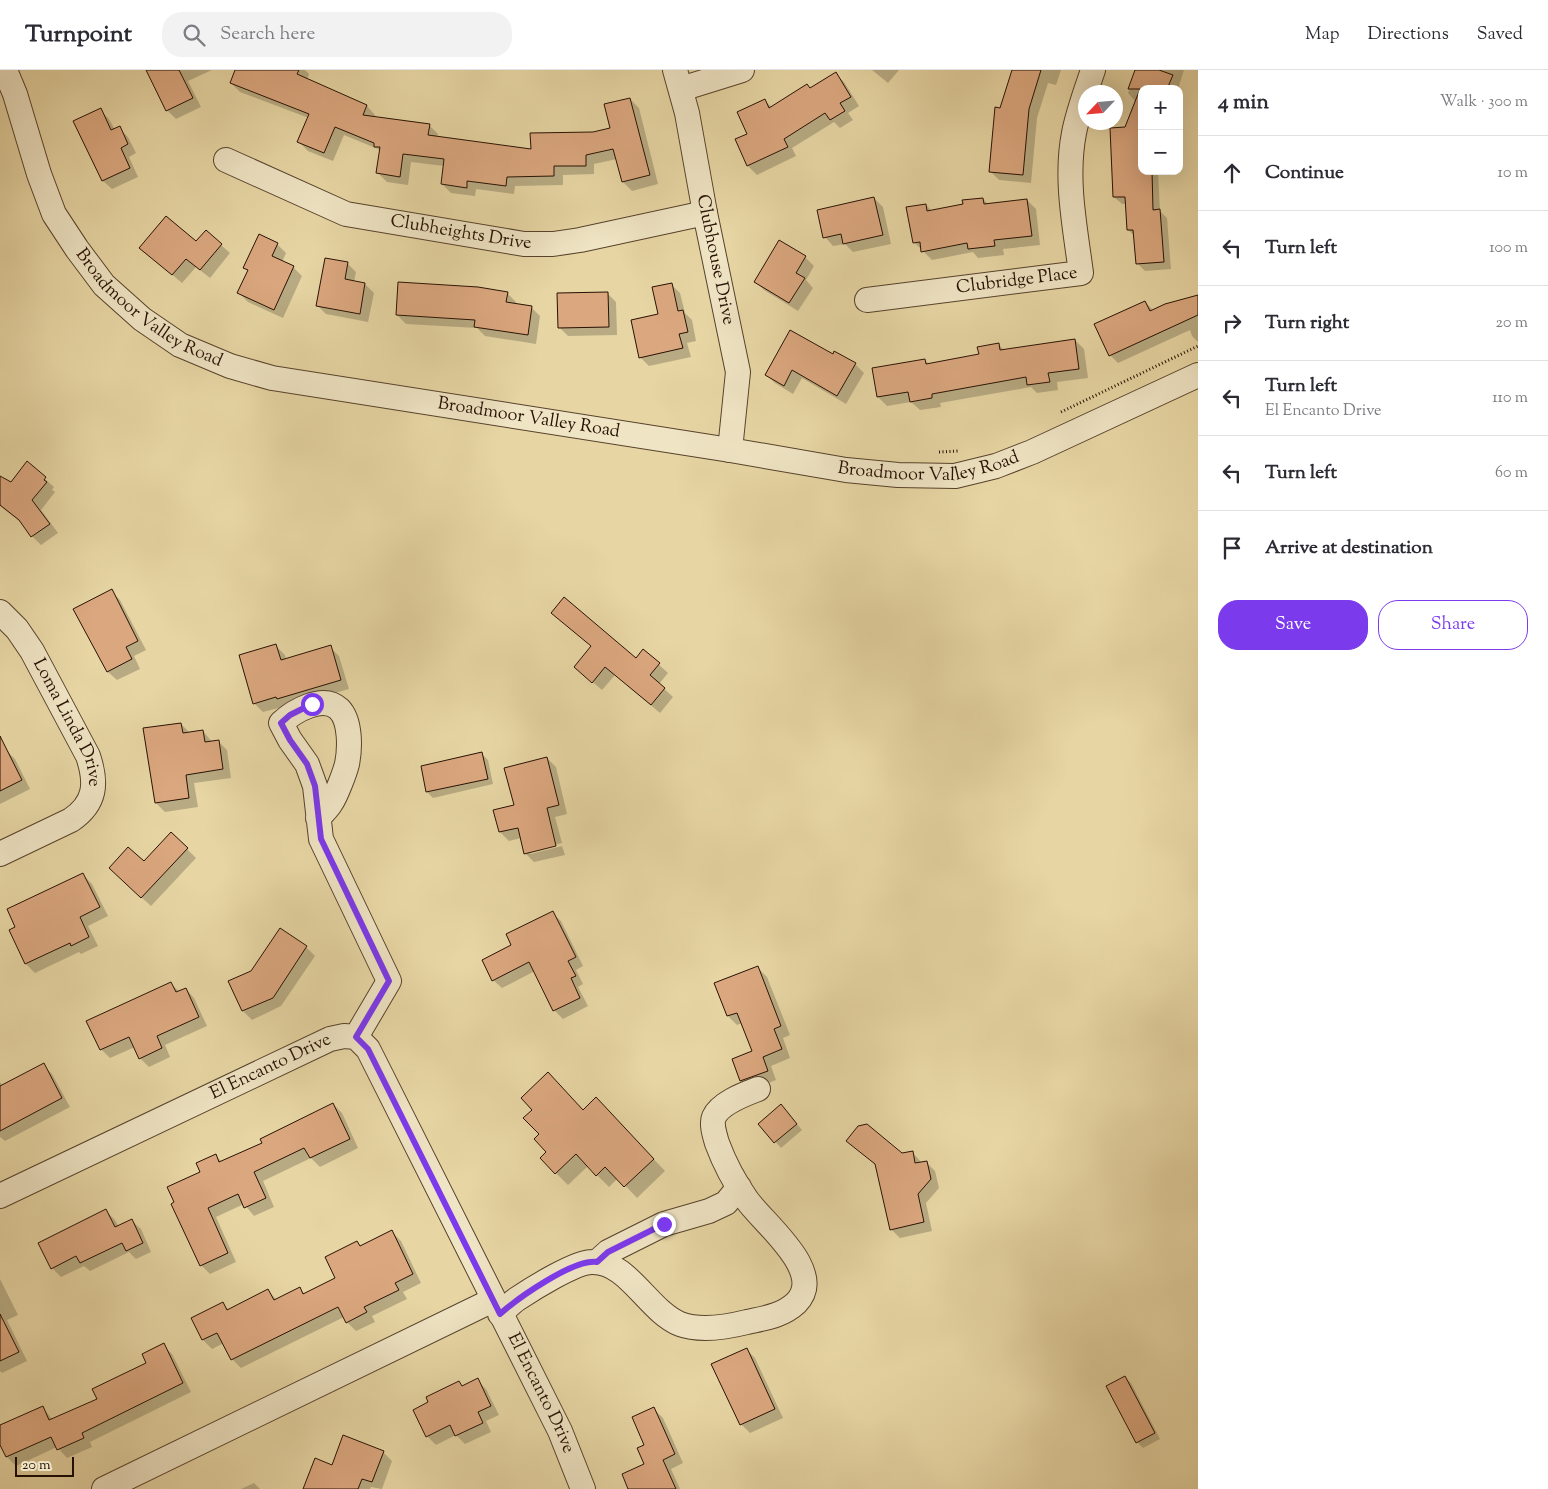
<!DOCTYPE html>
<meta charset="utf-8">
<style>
:root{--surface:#fff;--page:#f2f2f3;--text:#2b2b33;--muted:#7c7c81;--line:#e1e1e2;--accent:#7c3aed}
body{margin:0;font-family:"Sorts Mill Goudy",serif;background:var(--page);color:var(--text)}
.controls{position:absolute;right:15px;top:15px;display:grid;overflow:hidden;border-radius:10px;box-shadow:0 5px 20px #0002}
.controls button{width:45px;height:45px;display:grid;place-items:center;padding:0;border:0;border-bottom:1px solid var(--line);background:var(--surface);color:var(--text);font:25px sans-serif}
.compass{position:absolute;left:1078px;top:15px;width:45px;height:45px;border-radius:50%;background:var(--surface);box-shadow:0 5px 20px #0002;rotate:244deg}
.scale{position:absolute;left:15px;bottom:12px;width:59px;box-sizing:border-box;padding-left:5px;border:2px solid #271103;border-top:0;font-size:14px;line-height:18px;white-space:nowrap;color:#271103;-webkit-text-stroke:4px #efe4c4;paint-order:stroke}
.stop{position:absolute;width:15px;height:15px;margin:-11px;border:4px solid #7c3aed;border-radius:50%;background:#fff}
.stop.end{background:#7c3aed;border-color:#fff;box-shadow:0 1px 5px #0008}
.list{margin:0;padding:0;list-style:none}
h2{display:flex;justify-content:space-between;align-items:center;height:65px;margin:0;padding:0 20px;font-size:21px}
h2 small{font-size:16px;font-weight:400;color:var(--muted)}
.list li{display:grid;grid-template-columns:32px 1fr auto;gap:15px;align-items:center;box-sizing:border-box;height:75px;padding:0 20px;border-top:1px solid var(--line)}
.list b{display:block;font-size:19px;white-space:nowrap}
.list p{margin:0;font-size:16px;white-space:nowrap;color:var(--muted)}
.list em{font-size:16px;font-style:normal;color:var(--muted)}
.actions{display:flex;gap:10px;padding:15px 20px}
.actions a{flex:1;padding:11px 0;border:1px solid var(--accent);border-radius:20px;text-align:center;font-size:18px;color:var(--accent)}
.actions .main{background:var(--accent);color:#fff}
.icon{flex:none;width:28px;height:28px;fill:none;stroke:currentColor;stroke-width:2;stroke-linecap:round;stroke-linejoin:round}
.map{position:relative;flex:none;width:1198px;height:1419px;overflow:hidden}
header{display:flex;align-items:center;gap:30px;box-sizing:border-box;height:70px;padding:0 25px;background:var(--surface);border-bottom:1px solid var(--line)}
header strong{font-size:24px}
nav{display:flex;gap:28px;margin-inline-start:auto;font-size:18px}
.search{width:350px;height:45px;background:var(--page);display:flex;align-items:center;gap:12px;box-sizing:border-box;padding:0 18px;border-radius:20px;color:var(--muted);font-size:19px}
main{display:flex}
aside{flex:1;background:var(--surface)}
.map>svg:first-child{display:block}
.shadow{fill:#0003}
.building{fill:#dba77f;stroke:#271103}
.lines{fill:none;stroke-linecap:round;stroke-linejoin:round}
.minor-casing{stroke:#57422b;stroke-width:26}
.path{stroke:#271103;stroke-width:3;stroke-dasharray:1 2.5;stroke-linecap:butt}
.minor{stroke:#efe4c4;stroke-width:24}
.route{stroke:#7c3aed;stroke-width:6}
.labels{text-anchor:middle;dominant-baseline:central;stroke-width:4;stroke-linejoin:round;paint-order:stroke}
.street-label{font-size:18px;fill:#271103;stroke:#efe4c4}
</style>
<header>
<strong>Turnpoint</strong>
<div class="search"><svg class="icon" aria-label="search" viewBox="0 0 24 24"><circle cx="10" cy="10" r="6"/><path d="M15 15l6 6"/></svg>Search here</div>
<nav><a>Map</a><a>Directions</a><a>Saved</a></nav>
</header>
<main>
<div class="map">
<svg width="1198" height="1419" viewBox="0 0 1198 1419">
<rect width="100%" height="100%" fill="#e7d6a4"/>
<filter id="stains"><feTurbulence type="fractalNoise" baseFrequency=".004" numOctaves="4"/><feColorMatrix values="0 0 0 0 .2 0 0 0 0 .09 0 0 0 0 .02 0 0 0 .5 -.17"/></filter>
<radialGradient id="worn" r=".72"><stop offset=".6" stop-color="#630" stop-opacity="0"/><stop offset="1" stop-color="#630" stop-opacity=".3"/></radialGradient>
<!-- shadow -->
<g class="shadow">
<path d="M147 0H212L188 11 201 37 176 49 167 40Z"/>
<path d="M236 0H305L309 4 307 10 367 36 375 45 374 48 429 55 438 64 437 68 532 81 612 58 630 29 639 38 658 114 632 121 623 112 617 89 594 94V104L563 105V115L515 116 514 124 476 119 475 126 451 123 442 114 444 96 411 92 408 115 387 112 378 103 380 82 378 79 344 65 333 91 308 81 299 72 309 48 240 22 231 13Z"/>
<path d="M872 0H899L888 13Z"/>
<path d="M1013 0H1061L1056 15 1048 13 1037 48 1031 113 999 110 990 101 1001 39Z"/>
<path d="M1137 0H1184L1178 19H1142V101H1158L1160 141 1167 148 1171 199 1145 201 1137 193 1135 166 1128 160 1126 134H1122L1114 127 1126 58 1135 31 1128 23Z"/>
<path d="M835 3 844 12 859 36 848 43 853 50 840 58 834 52 792 78 796 86 757 105 748 96 736 70 748 64 765 31 772 37 810 19Z"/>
<path d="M100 40 109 49 115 60 119 58 128 67 136 83 129 87 138 107 112 119 103 111Z"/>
<path d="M874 128 883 137 891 174 853 182 845 174 833 176 825 167Z"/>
<path d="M983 129 989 135 1027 130 1036 139 1040 175 1003 179 1004 185 978 188 973 182 932 190 914 172 926 135 932 141 964 135Z"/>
<path d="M780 171 805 187 814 196 806 210 813 218 798 241 764 220 755 211Z"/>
<path d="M196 173 221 175 230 183 210 208 196 197 182 213 150 186Z"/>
<path d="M277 174 286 183 282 192 293 197 302 206 283 248 248 232 239 223 249 201 245 197Z"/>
<path d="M347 193 356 202 354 212 365 214 374 223 368 252 326 244 317 235Z"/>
<path d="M671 214 680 223 685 243 692 250 696 271 687 273 691 287 649 296 640 287 660 245Z"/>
<path d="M507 223 516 232 515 235 531 237 540 246 536 274 485 266 477 258 406 254 397 245Z"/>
<path d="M607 223 616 232 617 265 568 266 559 257Z"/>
<path d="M1198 226V272L1192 266 1190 260 1118 293 1110 285 1145 232 1154 241 1166 235Z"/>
<path d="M1075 270 1084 279 1088 308 1057 312 1058 320 1037 323 1031 317 940 333 941 337 920 340 911 332 887 336 878 327 873 299 925 290 930 295 980 285 998 274 1004 280Z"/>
<path d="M833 286 855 294 864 303 846 334 802 308 793 324 775 313 766 304Z"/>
<path d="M27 393 54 417 52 420 55 422 41 440 58 463 41 475 32 466 23 454 0 436V408L11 413Z"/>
<path d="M111 521 120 530 146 580 134 586 140 599 117 610 108 602Z"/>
<path d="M276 576 285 585 286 590 330 577 339 586 349 619 287 637 286 636 263 642 254 633Z"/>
<path d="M644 581 668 603 659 614 673 627 660 643 615 605 602 620 575 597 636 590Z"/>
<path d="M181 654 190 663 203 661 212 672 218 671 227 680 231 708 194 713 198 737 165 742 156 733Z"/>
<path d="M6 680 15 689 30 719 0 734V682Z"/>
<path d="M482 684 488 690 493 714 433 728 427 722 422 697Z"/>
<path d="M547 688 556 697 567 744 555 747 562 773 530 781V784L562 776 565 785 534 792 525 783 521 768 509 771 500 762Z"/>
<path d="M187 779 196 788 151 836 119 807 144 793Z"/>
<path d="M83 805 92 814 108 846 88 856 98 876 81 884 79 882 35 903 26 894Z"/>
<path d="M552 843 561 851 583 896 576 900 583 914 578 917 588 936 563 949 554 940 535 901 502 918 493 910 513 875Z"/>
<path d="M306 877 315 886 281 936 252 950 243 941 230 912Z"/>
<path d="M758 898 767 907 790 965 783 968 790 988 771 996 776 1010 750 1020 741 1011 754 982 742 953 737 955 728 946 716 914Z"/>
<path d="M171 914 180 922 186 919 194 928 207 956 165 975 170 987 149 997 140 988 135 977 110 988 101 979Z"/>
<path d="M43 995 52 1004 70 1037 5 1071 0 1067V1012L3 1016Z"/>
<path d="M333 1034 342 1043 358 1078 320 1097 311 1088 263 1111 274 1137 254 1146 244 1134 216 1147 236 1192 210 1204 201 1195V1103L215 1085 222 1092 264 1074Z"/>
<path d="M584 1041H608L665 1101 637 1128 618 1108 609 1117 588 1096 568 1115 556 1103 540 1064Z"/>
<path d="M787 1042 802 1060 781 1078 760 1054Z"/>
<path d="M857 1079 901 1085 912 1082 922 1093 926 1092 935 1101 939 1118 926 1133 932 1161 900 1168 891 1159 877 1096Z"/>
<path d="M106 1141 115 1150 119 1157 132 1151 141 1159 151 1182 136 1189 129 1182 90 1201 84 1196 61 1207 52 1198Z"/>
<path d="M392 1162 401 1171 421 1213 403 1222 407 1229 372 1246 375 1252 356 1261 347 1252 344 1247 241 1298 232 1289 224 1273 212 1279 203 1270 192 1248 222 1233 229 1240 268 1221 277 1230 299 1218 305 1224 337 1209 357 1172 361 1177Z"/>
<path d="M0 1209 18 1245 7 1250 27 1291 2 1303 0 1301Z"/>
<path d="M163 1275 172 1284 191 1322 90 1372 92 1377 67 1388 57 1377 16 1396 7 1387 0 1372V1357L43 1338 53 1350 98 1330 148 1294Z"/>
<path d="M746 1279 755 1288 783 1348 750 1363 741 1354Z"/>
<path d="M1125 1307 1131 1313 1160 1369 1143 1378 1137 1372Z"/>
<path d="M477 1310 486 1319 499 1345 486 1351 491 1362 465 1374 456 1365 436 1375 427 1366 430 1333 459 1312 463 1317Z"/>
<path d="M654 1339 663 1348 683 1393 671 1399 680 1419H630L646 1395V1375Z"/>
<path d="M383 1382 392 1391 382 1419 371 1417 370 1419H306L333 1396Z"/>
<path d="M254 1413 260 1419H241Z"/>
</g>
<!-- building -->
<g class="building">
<path d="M146 0H179L193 28 166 41Z"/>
<path d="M235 0H299L297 4 367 35 363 45 430 54 428 65 531 79 530 63 593 62 610 58 604 34 630 28 650 105 622 112 613 79 586 85V96H554V106L507 107 506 116 467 111V118L441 114 444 89 403 84 400 107 376 103 380 77H374V73L335 57 324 83 297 72 309 44 230 13Z"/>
<path d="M1012 0H1041L1029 39 1023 105 989 102 995 37 1000 38Z"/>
<path d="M1135 0H1159L1173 5 1167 19H1142V101H1152L1153 140 1160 139 1164 192 1136 194 1133 160H1127L1125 127H1113L1110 58 1125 57 1140 19H1128Z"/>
<path d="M836 2 851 27 840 33 845 41 830 50 825 43 784 69 788 77 747 96 735 69 747 64 737 42 765 29 769 38 807 14 810 18Z"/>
<path d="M101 38 111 60 120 56 128 74 121 78 130 98 102 111 73 51Z"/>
<path d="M874 127 883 165 843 174 841 164 823 168 817 140Z"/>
<path d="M983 128 984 134 1027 129 1032 166 994 170 995 176 968 179 967 173 921 182 920 172 913 173 906 137 926 134 927 141 963 134 962 130Z"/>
<path d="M166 146 196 171 206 160 222 174 200 200 186 189 172 205 139 178Z"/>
<path d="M259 164 278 173 272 186 294 196 274 240 237 223 248 200 243 198Z"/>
<path d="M779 170 806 186 796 203 805 208 789 233 754 212Z"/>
<path d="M325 188 348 192 345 209 365 213 360 244 316 236Z"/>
<path d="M398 212 478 217 508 222 506 232 532 236 528 265 474 257 475 250 396 245Z"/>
<path d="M672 213 678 241 683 240 688 262 679 264 683 278 639 288 631 250 658 244 652 217Z"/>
<path d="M608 222 609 257 558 258 557 223Z"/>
<path d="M1198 225V245L1109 286 1094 254 1145 231 1150 241 1165 234Z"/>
<path d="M790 260 833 284 834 281 856 293 837 326 792 300 784 316 765 305Z"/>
<path d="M1075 269 1079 299 1048 303 1050 312 1027 315 1026 307 932 324V328L910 332 908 322 877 327 872 298 925 289 926 294 979 284 977 277 999 273 1000 280Z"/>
<path d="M27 391 46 407 44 410 47 412 32 430 50 454 31 467 19 450 0 435V406L11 412Z"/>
<path d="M112 519 138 571 126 577 132 589 107 602 73 539Z"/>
<path d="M564 527 636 588 643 579 660 593 650 605 665 618 651 635 605 597 592 613 574 597 591 576 551 543Z"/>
<path d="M276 574 281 590 331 575 341 610 277 629 276 627 253 634 239 585Z"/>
<path d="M181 653 183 663 203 660 205 672 219 670 223 699 186 705 189 728 155 733 143 658Z"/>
<path d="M0 666 22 710 0 721Z"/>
<path d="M482 682 488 709 426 722 421 696Z"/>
<path d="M547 687 559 735 547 738 556 776 524 784 518 758 499 762 493 740 514 735 504 698Z"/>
<path d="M171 762 188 778 141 828 109 798 128 777 144 791Z"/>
<path d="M83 803 100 837 80 847 89 867 71 876 70 873 25 894 9 860 15 857 7 839Z"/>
<path d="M553 841 576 887 568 891 576 906 571 908 580 928 553 941 529 892 492 911 482 890 511 875 506 864Z"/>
<path d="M280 858 307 876 273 928 242 941 228 911 251 901Z"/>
<path d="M758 896 781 956 774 959 782 979 763 987 768 1001 740 1011 732 989 752 981 737 943 727 946 714 913Z"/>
<path d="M171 912 176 922 186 918 199 947 157 966 162 978 139 989 129 967 100 980 86 951Z"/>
<path d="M44 993 62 1028 0 1061V1016Z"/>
<path d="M548 1002 583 1040 596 1027 654 1089 624 1117 605 1097 596 1106 576 1084 555 1104 540 1088 546 1082 534 1069 539 1064 523 1048 532 1040 521 1028Z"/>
<path d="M333 1033 350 1069 310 1088 304 1078 254 1102 266 1128 244 1138 238 1124 208 1138 228 1183 200 1196 171 1134 174 1132 167 1117 200 1102 196 1093 216 1084 219 1092 262 1073 260 1069Z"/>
<path d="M781 1034 797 1054 774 1073 758 1054Z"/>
<path d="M867 1054 902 1083 913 1081 915 1093 927 1091 931 1109 918 1124 924 1152 890 1160 875 1094 846 1071 858 1056Z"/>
<path d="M106 1139 115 1157 132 1149 143 1173 126 1181 122 1173 80 1193 76 1186 51 1199 38 1173Z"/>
<path d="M392 1160 413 1204 395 1213 399 1220 364 1237 367 1242 346 1253 338 1237 231 1290 217 1263 202 1270 191 1248 223 1232 227 1240 268 1219 274 1230 300 1217 303 1224 335 1208 325 1187 357 1171 360 1176Z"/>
<path d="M0 1244 19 1282 0 1291Z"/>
<path d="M164 1273 183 1313 82 1363 84 1368 57 1380 51 1367 6 1387 0 1375V1355L43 1336 49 1350 97 1329 92 1319 146 1293 142 1284Z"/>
<path d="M747 1278 775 1339 740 1355 711 1294Z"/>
<path d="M1125 1306 1155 1363 1136 1373 1106 1316Z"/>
<path d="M478 1308 491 1336 478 1342 483 1353 455 1366 450 1355 426 1367 413 1340 428 1332 426 1327 459 1311 462 1316Z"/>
<path d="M654 1337 675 1384 663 1390 676 1419H628L622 1404 644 1394 637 1378 644 1375 632 1347Z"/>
<path d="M343 1365 384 1381 372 1412 362 1409 358 1419H303L315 1388 332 1395Z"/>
</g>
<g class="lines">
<!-- minor casing -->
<g class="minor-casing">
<g id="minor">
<path id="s1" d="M5 0 15 24 39 104 54 144 77 179 104 215 142 249 180 275 230 296 272 308 730 380 846 400 898 405 955 406 996 396 1032 382 1198 305"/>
<path id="s2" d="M675 0 687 43 705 143 738 302 730 380"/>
<path d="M681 19 742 0"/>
<path id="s3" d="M226 90 346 144 524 174H553L580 170 705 143"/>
<path id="s4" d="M867 230 1081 203C1075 157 1065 109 1074 63 1078 42 1086 21 1093 0"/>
<path id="s5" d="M0 542 17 559 32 581 88 686C97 713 96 733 71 750L0 784"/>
<path d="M318 748C323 743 328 738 331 733 336 726 345 702 347 694 350 679 351 651 339 639 323 624 294 641 281 653L290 670 307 694 315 716 321 769 389 911 356 967"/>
<path id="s6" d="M0 1126 330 969 344 966 356 967 368 979 560 1361 583 1419"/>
<path d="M597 1192 608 1182 664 1154 709 1141 726 1133 739 1117"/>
<path d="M500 1244C506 1239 511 1233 517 1229 532 1219 575 1192 592 1192 628 1191 648 1241 680 1254 699 1261 727 1257 747 1252 765 1248 782 1246 796 1233 827 1202 764 1154 747 1130 735 1113 724 1092 717 1073 715 1066 711 1054 714 1047 720 1033 745 1024 758 1019"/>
<path d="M104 1419 493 1230"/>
</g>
</g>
<!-- path -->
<g class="path">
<path d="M1061 342 1198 276"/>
<path d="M939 382 958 381"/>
</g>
<!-- minor -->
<use href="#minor" class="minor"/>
</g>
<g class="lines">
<!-- route -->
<path class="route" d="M312 634 290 645 281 653 290 670 307 694 315 716 321 769 389 911 356 967 368 979 500 1244C518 1228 573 1189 597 1192L608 1182 664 1154"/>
</g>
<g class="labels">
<!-- street labels -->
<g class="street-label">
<text stroke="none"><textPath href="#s3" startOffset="248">Clubheights Drive</textPath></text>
<text stroke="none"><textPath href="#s2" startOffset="194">Clubhouse Drive</textPath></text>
<text stroke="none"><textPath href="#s4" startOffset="151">Clubridge Place</textPath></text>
<text stroke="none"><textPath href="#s1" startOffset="289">Broadmoor Valley Road</textPath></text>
<text stroke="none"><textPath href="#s1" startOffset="694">Broadmoor Valley Road</textPath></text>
<text stroke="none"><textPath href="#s1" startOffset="1099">Broadmoor Valley Road</textPath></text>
<text stroke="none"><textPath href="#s5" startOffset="131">Loma Linda Drive</textPath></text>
<text stroke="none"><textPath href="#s6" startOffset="300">El Encanto Drive</textPath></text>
<text stroke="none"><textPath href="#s6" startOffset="794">El Encanto Drive</textPath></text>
</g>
</g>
<rect width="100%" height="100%" filter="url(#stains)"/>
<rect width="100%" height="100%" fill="url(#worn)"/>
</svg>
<div class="controls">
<button>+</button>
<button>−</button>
</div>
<svg class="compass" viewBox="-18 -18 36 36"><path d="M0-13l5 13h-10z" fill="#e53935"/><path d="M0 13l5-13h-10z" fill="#7c7c81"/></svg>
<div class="scale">20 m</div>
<div class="stop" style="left:312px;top:634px"></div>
<div class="stop end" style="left:664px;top:1154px"></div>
</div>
<aside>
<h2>4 min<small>Walk · 300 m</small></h2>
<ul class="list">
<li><svg class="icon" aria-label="ahead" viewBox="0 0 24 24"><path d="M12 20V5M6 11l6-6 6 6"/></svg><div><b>Continue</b></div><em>10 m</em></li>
<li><svg class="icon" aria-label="left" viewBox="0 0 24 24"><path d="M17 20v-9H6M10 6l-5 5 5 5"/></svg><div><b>Turn left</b></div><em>100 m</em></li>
<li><svg class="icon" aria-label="right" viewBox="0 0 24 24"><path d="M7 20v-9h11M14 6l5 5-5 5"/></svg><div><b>Turn right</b></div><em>20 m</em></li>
<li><svg class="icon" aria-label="left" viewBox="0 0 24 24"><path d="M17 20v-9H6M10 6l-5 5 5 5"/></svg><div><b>Turn left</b><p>El Encanto Drive</p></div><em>110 m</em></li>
<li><svg class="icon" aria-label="left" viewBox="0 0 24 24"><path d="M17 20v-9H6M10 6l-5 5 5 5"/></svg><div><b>Turn left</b></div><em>60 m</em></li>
<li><svg class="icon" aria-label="arrive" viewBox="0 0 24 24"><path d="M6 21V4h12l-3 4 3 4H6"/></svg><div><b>Arrive at destination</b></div></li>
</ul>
<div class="actions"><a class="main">Save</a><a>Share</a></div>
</aside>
</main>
